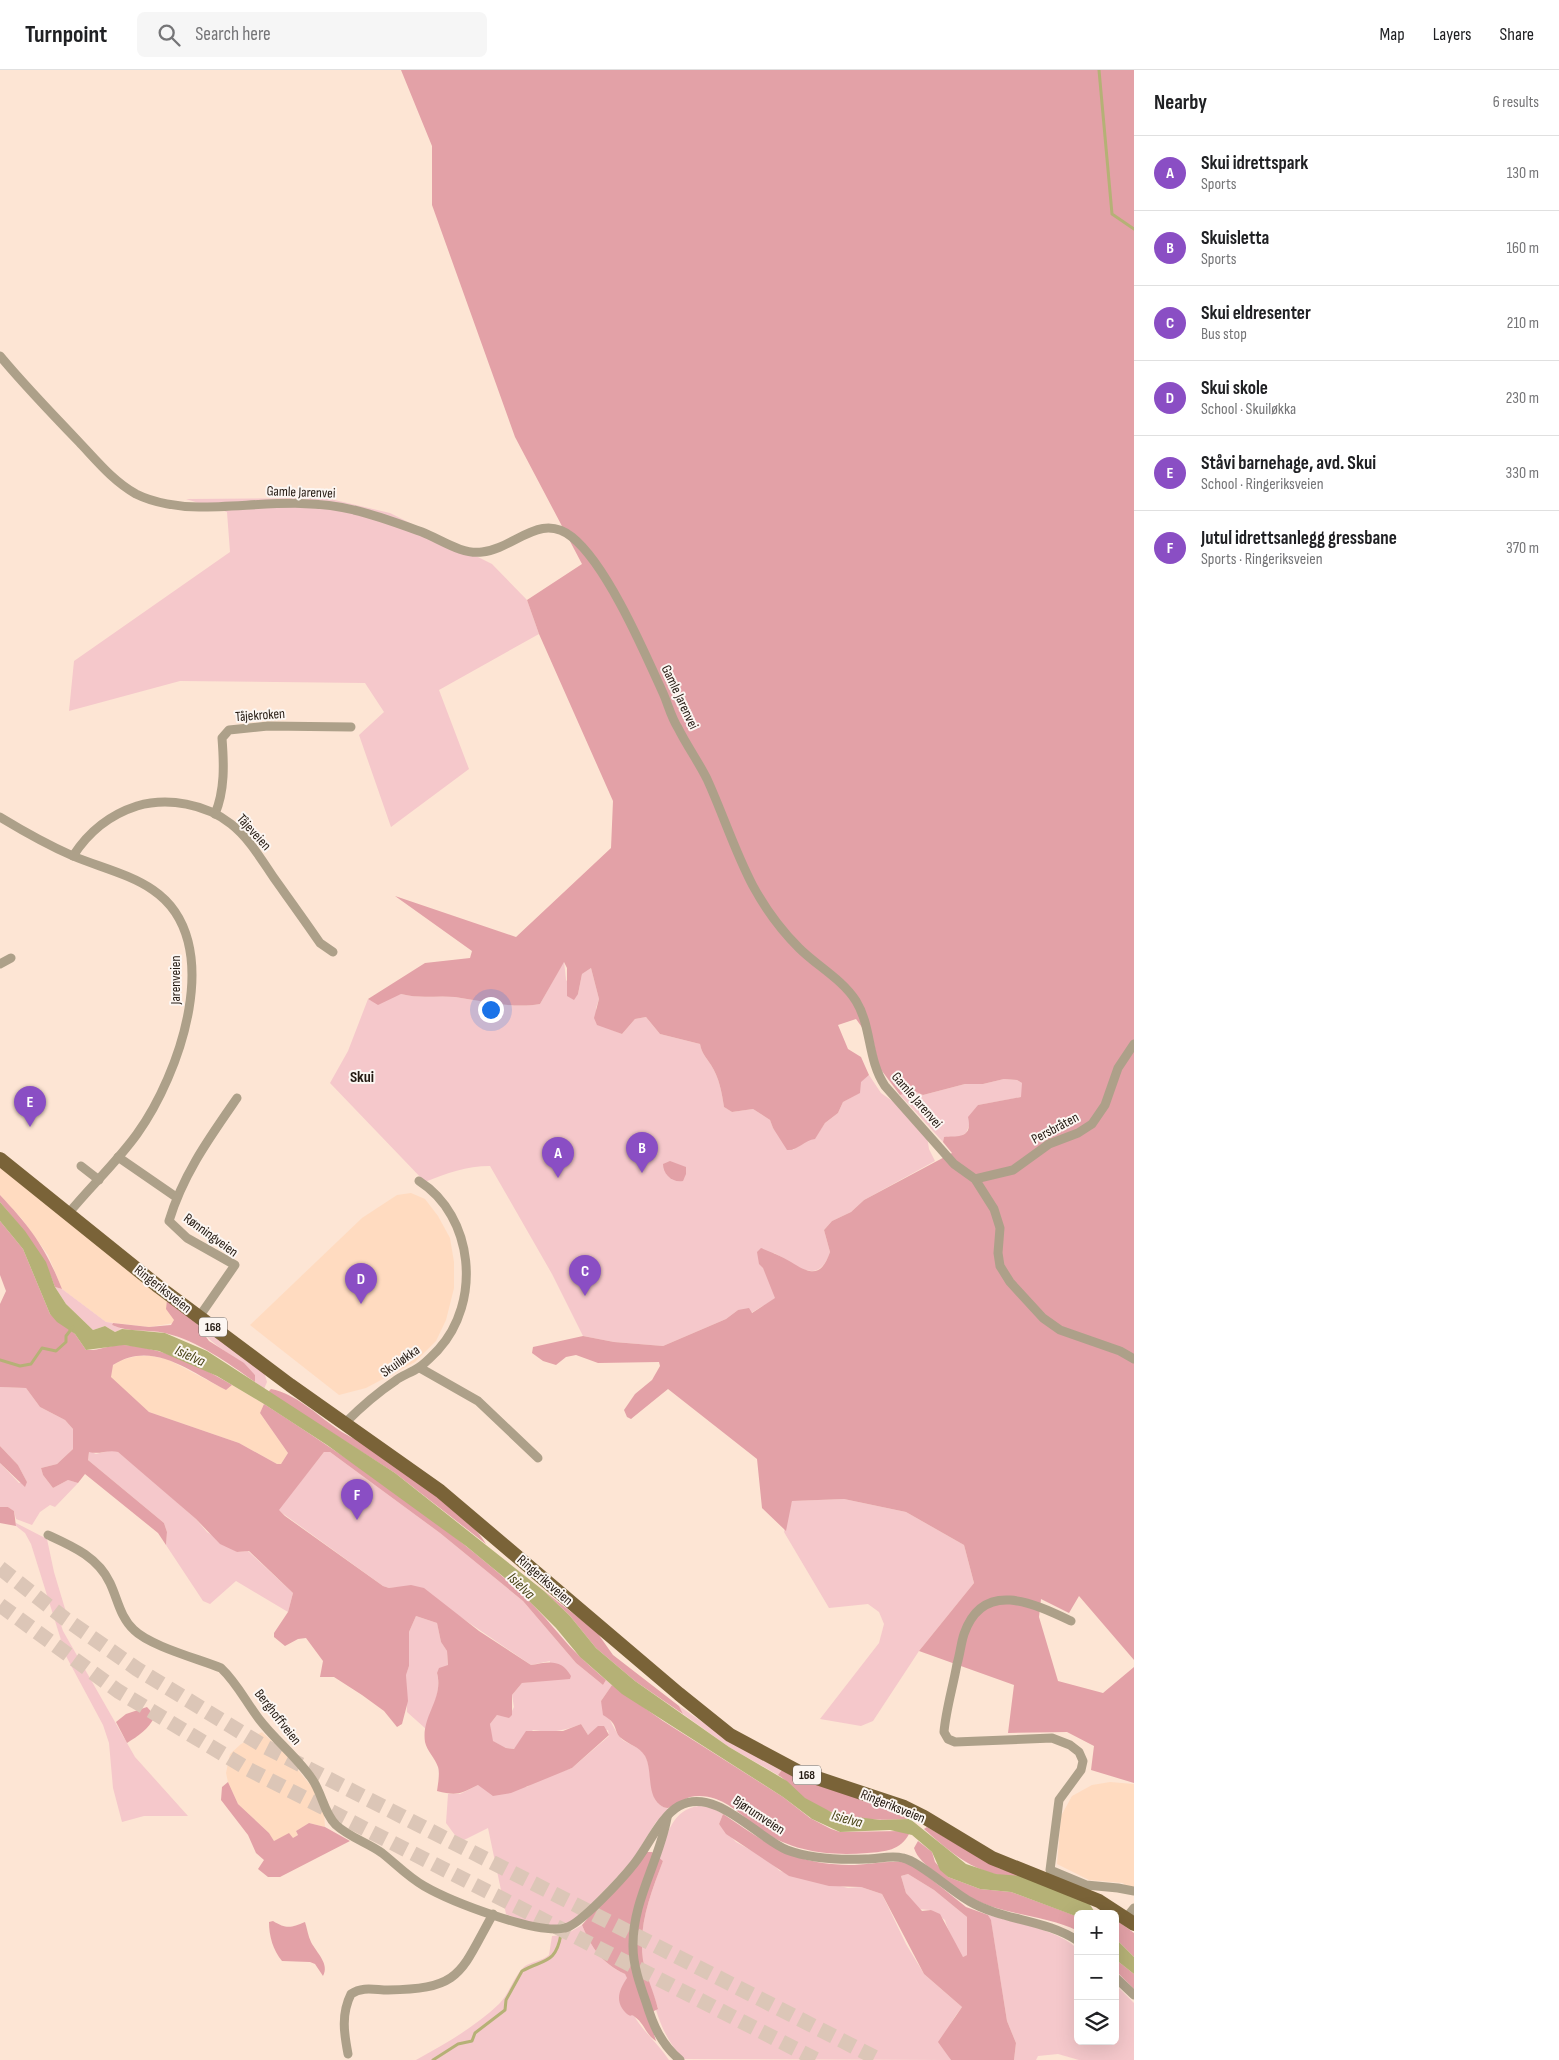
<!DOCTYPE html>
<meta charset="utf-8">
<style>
:root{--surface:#fff;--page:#f6f6f6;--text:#202124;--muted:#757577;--line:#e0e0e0;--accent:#8a4ec4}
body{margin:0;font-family:"Sofia Sans Condensed",sans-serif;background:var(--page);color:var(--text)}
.controls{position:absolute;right:15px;bottom:15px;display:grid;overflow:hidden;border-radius:8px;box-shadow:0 5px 20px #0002}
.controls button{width:45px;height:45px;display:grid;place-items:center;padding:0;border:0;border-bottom:1px solid var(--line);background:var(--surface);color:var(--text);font:25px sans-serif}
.you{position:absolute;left:490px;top:939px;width:18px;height:18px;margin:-12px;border:4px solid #fff;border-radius:50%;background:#1a73e8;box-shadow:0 0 0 8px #1a73e833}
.badge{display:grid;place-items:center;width:32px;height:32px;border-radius:50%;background:var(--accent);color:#fff;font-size:16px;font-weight:700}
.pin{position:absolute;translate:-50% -41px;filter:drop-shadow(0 1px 2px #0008)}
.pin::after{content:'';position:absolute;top:26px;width:18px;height:15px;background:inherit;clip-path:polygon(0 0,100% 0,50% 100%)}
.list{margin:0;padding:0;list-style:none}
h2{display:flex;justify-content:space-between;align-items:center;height:65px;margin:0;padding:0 20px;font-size:21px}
h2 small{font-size:16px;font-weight:400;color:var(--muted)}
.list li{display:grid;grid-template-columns:32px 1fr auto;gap:15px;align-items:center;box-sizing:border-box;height:75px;padding:0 20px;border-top:1px solid var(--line)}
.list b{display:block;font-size:19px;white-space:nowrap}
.list p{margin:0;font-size:16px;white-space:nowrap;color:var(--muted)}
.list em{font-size:16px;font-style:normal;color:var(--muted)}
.icon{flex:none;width:28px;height:28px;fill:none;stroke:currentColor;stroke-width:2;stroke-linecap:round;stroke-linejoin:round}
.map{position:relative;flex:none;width:1134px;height:1990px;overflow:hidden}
header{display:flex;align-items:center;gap:30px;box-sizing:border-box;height:70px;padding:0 25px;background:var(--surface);border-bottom:1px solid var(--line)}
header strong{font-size:24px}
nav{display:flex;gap:28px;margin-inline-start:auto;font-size:18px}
.search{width:350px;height:45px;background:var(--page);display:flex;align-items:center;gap:12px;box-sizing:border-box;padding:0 18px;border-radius:8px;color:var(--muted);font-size:19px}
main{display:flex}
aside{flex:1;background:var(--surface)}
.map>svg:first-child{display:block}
.built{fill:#ffdbc0}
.green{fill:#f5c8cb}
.forest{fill:#e3a1a7;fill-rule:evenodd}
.water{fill:#b5b176}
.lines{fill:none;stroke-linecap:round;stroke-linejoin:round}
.stream{stroke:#b5b176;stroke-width:3}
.motorway-tunnel{stroke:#dcc6b7;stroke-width:15;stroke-dasharray:15 8;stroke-linecap:butt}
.minor{stroke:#ada089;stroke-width:9}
.primary{stroke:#7a6338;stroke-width:14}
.labels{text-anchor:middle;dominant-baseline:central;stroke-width:4;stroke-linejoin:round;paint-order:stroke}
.shield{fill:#fcf6f2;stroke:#645b54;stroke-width:1}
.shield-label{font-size:12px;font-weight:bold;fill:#231911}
.street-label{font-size:14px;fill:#231911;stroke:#fcf6f2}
.water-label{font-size:15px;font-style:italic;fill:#4a4618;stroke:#fcf6f2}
.quarter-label{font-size:16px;font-weight:bold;fill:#231911;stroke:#fcf6f2}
</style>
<header>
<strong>Turnpoint</strong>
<div class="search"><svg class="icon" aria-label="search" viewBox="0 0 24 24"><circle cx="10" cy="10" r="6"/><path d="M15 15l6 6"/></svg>Search here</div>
<nav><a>Map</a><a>Layers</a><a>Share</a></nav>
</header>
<main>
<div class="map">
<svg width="1134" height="1990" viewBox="0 0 1134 1990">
<rect width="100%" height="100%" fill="#fde5d4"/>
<!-- built -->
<g class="built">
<path d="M0 1096 167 1230 174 1250V1253L149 1257 106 1252 62 1219 48 1185 22 1149 0 1125Z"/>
<path d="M411 1123 425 1129 438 1146 450 1168 454 1192V1218L446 1250 436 1271 415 1292 366 1318 339 1325 250 1255 362 1148 397 1125Z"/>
<path d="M137 1286H151L167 1289 226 1320 232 1315 264 1334 260 1343 288 1383 281 1394H277L239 1373 149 1342 110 1307 112 1296 121 1290Z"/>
<path d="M262 1662 285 1684 312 1717 324 1743 325 1757 309 1753 296 1761 298 1765 295 1767 293 1769 289 1764 274 1771 269 1763 238 1734 228 1712 226 1703 230 1684 241 1674Z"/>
<path d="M1110 1712 1134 1714V1825L1123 1813 1089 1810 1057 1794 1061 1746 1072 1726 1092 1715Z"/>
</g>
<!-- green -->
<g class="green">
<path d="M326 428 390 443 492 494 527 530 539 564 439 620 469 699 391 757 359 665 384 642 365 613 180 611 69 641 74 591 230 482 227 442 186 429Z"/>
<path d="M564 891 566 910 578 924 582 904 591 898 599 929 596 938 597 954 622 964 635 949 646 947 660 964 700 974C702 984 706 987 711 995 719 1007 722 1023 724 1037L732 1042 753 1039 770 1050 773 1058 793 1080 810 1069 815 1068 825 1053 838 1043 843 1032 859 1023 860 1012 869 1005 881 1023 898 1035 927 1066 929 1079 935 1091 864 1130 851 1142 832 1151 824 1160 830 1182C818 1218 796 1194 774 1183L763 1197 776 1228 751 1243 738 1240 726 1249 663 1276 614 1272 583 1266 552 1204 490 1096C466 1096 447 1103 425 1112L330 1013 348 981 368 929C379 937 390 925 401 924 420 929 437 925 455 927 483 931 512 939 540 934Z"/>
<path d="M1004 1009 1017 1010 1022 1013V1027L978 1035 966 1063 958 1068 944 1067 943 1072 900 1025 914 1021 923 1025 965 1014H983Z"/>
<path d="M55 1217 62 1219 106 1252 113 1253 112 1255 122 1259 115 1262 105 1256 93 1260 66 1234Z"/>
<path d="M194 1250 264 1302 267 1312 264 1319 255 1312V1305C234 1282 211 1279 194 1250Z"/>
<path d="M0 1317 26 1318 40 1337 65 1350 73 1359V1379L57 1394 41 1398 43 1405 53 1418 68 1410 78 1413 55 1437 50 1435 40 1442 32 1455 16 1449 14 1441 8 1437H0V1393L19 1413 27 1412 18 1395 0 1376Z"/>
<path d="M112 1380 118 1382 140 1400 196 1449 207 1462 237 1482 248 1481 293 1523 288 1542 236 1511 210 1534 203 1531 166 1475 167 1462 164 1453 88 1390 89 1381 96 1384Z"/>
<path d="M324 1382H330L440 1463 523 1531 576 1593 603 1615 606 1610 612 1615 601 1631C607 1642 612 1656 619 1666 624 1674 638 1675 644 1684 656 1703 643 1735 671 1739L656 1752 630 1794 576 1850 557 1856 523 1851 506 1844 488 1758 460 1772 446 1753 448 1724H460L478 1715 527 1717 536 1711 572 1698 609 1666 608 1660 588 1665 581 1654C564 1661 551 1663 533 1660L514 1679 506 1678 492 1671 490 1654 497 1645 509 1647 514 1637 512 1625 522 1613 548 1610 550 1591 531 1595 415 1516 389 1518 383 1516 278 1440Z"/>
<path d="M844 1429 906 1442 964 1475 974 1513 919 1581 873 1651 861 1656 820 1649 879 1573 884 1554 879 1542 868 1534 829 1538 784 1462 792 1431Z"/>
<path d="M16 1453 47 1469 54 1502 66 1542 58 1546 63 1561 135 1687 188 1746H144L122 1752 113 1718 109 1673 103 1655 66 1586 31 1474 25 1463 16 1456Z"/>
<path d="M416 1546 437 1553 441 1572 447 1581 448 1596 437 1603C442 1623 431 1640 426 1659L407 1642 406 1604 409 1596V1562Z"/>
<path d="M679 1636 742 1679 782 1700 778 1705 729 1677 683 1644Z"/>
<path d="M699 1736 712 1738 723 1744 719 1754 736 1772 765 1788 780 1801 848 1818 861 1817 882 1824 906 1874 924 1904 962 1937C949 1954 939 1970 951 1990L683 1989C669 1973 662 1959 656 1940L658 1938C653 1923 646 1906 643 1890 638 1854 651 1823 663 1791L659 1788C667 1765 672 1739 699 1736Z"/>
<path d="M908 1804 934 1820 967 1847V1885L963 1887C959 1883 946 1856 945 1850L931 1840 918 1839 906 1823 901 1806Z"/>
<path d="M988 1845C1018 1854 1054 1858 1078 1879V1971H1115V1914L1134 1933V1990H1079L1058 1984 1038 1986 1036 1990H1014L1016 1973 1007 1951 991 1851Z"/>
<path d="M582 1855C592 1879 602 1893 625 1904L628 1908 623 1915C627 1926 630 1939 636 1949 646 1964 659 1975 669 1990H416C445 1974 475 1957 499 1934 510 1923 513 1907 525 1896 531 1892 542 1891 549 1885L552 1866 565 1865Z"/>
</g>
<!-- forest -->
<g class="forest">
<path d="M401 0H1134V1590L1079 1526 1069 1543 1041 1529 1039 1547 1058 1611 1103 1623 1134 1597V1713L1091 1700 1094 1676 1067 1662 1008 1663 1014 1615 919 1581 974 1513 964 1475 906 1442 844 1429 792 1431 786 1461 762 1438 757 1389 668 1319 631 1349 627 1347 624 1340 635 1324 652 1310 660 1296 659 1292 598 1293 576 1285 566 1287 556 1295 543 1291 532 1283 533 1277 583 1266 614 1272 663 1276 726 1249 738 1240 749 1238 752 1243 775 1228 763 1198 759 1194 757 1182 761 1178C771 1182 781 1186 791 1192 810 1204 821 1208 830 1182L824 1160 832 1151 851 1142 864 1130 952 1083 943 1072 944 1067C958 1066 973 1069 968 1047L978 1035 1021 1027 1022 1013 1017 1010 1004 1009 983 1014H965L923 1025 914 1021 900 1025 879 997 874 974 856 949 838 955 848 979 861 987 869 1005 861 1012 860 1023 843 1032 838 1043 825 1053 815 1069C804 1070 798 1081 787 1080L773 1058 770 1050 753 1039 732 1042 724 1037C722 1023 719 1007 711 995 706 987 702 984 700 974L660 964 646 947 635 949 622 964 597 955 594 948 599 929 591 898 582 904 578 924 574 930 567 926V898L564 892 540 934C512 939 483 931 455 927 437 925 420 929 401 924L378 935 368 929 425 893 470 888 472 881 395 826 516 867 611 778 613 731 539 564 527 530 582 494 515 367 432 135V76Z"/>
<path d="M670 1091 686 1097V1104L683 1111C672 1113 663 1104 663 1094Z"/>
<path d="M0 1125C30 1157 46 1178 62 1219L55 1217C43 1184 23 1159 0 1132Z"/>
<path d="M0 1151 23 1179 50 1244 75 1264 86 1280C99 1281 111 1274 124 1275 163 1278 199 1295 232 1315L226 1320C191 1302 152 1269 113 1295L111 1307 149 1342 239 1373 277 1394H281L288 1383 260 1343 264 1334C349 1389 434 1446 510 1513 530 1530 548 1551 565 1571 577 1585 592 1598 606 1610L603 1615 576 1593 523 1531 440 1463 330 1382H324L279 1440 285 1446 383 1516 389 1518 411 1515 424 1518 479 1561 531 1595C548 1592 561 1588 571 1606L570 1609 522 1613 512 1625V1645L509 1648 497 1645 490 1654 493 1671 506 1678 514 1679 526 1661H563L581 1654 588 1665 598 1656H604L609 1665 572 1698 511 1723 493 1726 478 1715C460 1724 457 1726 437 1721 438 1714 440 1703 438 1697 435 1688 427 1681 425 1672 421 1646 444 1629 437 1603L439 1598 448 1595 447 1581 441 1572 437 1553 416 1546 409 1562V1596L406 1605 408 1631 402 1654 397 1657 384 1641 362 1625 334 1607H320L323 1591 306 1568 298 1569 285 1576 274 1567V1563L288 1542 293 1523 249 1481 237 1482 220 1474 196 1449 118 1382C108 1379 100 1385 89 1382L88 1390 164 1453 167 1462 166 1475 158 1463 85 1404 78 1413 68 1410 53 1418 43 1405 41 1398 57 1394 73 1379V1359L65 1350 40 1337 26 1318 0 1317V1234L6 1221 0 1205Z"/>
<path d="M167 1230 194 1250 209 1271 244 1293 255 1305V1312C228 1293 198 1271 165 1263 147 1259 129 1263 112 1255L113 1253 149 1257 171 1255 174 1250 166 1239Z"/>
<path d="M271 1319C296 1324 316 1344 336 1358 345 1365 356 1369 366 1375 396 1393 470 1445 486 1474L395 1403 268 1322Z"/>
<path d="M0 1376 18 1395 27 1412 25 1417 0 1393Z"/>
<path d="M0 1437H8L14 1441 16 1456 0 1453Z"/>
<path d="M544 1521 596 1561 613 1585 679 1636 683 1644 635 1611 596 1578 570 1546Z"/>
<path d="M612 1615 663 1651 783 1727 810 1748 831 1759 840 1762 901 1761 909 1764C901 1780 885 1782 867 1783 830 1786 794 1782 762 1761 747 1751 734 1735 716 1729 708 1726 698 1725 690 1727 679 1730 671 1744 660 1735 646 1724 653 1701 645 1686 639 1676 629 1675 621 1668 616 1665 616 1656 612 1652 610 1649 606 1647 603 1645L601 1631Z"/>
<path d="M147 1637 155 1646C149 1659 138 1666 127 1673L116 1652 126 1644Z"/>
<path d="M782 1700 876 1734 910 1749C873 1751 835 1750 804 1728 794 1721 788 1711 778 1705Z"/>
<path d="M228 1712 238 1734 269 1763 274 1771 289 1763 293 1768 298 1765 296 1761 309 1753 325 1757 350 1771 280 1807H268L258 1799 264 1790 256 1783 248 1765 221 1730 222 1717Z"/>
<path d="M723 1744C768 1774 792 1794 849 1795 870 1795 890 1789 911 1793L966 1837 988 1845 991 1850 1007 1951 1016 1973 1014 1990H951L938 1972 962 1937 924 1904 882 1824 861 1817 829 1816 789 1806 726 1764 719 1754ZM908 1804 934 1820 967 1847V1885L963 1887 940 1844 931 1840 922 1841 906 1823 901 1806Z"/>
<path d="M927 1757 998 1798 1023 1806C982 1810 952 1784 924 1759Z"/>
<path d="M918 1771 932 1782 935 1792 948 1807 980 1819 1011 1822 1076 1846 1078 1861C1051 1848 1021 1846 993 1837 971 1830 950 1816 934 1801 926 1795 917 1788 914 1778Z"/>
<path d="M646 1782H652L663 1791C651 1823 638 1854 643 1890 646 1906 654 1922 658 1939L648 1944 656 1971C646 1965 644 1953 635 1947 630 1943 632 1948 627 1944 614 1932 619 1920 627 1908L625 1904C602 1893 592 1879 582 1855Z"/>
<path d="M1115 1849 1134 1863V1887L1115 1868Z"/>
<path d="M273 1851C286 1859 291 1858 305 1852 307 1858 308 1866 311 1872 316 1882 330 1894 323 1906L315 1894 310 1892 282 1891C273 1880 269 1866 269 1852Z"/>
<path d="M1115 1889 1134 1904V1919L1115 1900Z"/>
</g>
<!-- water -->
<g class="water">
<path d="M0 1132 25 1161 46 1192 55 1217 66 1234 93 1260 105 1256 115 1262 122 1259 165 1263 207 1281 395 1403 544 1521 570 1546 596 1578 635 1611 729 1677 787 1711 805 1728 835 1744 880 1750 910 1749 966 1794 996 1804 1023 1806 1089 1833 1096 1844H1078V1847L1011 1822 980 1819 948 1807 940 1800 932 1782 912 1765 890 1760 840 1762 812 1749 783 1727 622 1624 580 1587 556 1558 512 1514 466 1476 327 1375 264 1334 217 1306 159 1281 124 1275 86 1280 75 1264 57 1252 50 1244 23 1179 0 1151Z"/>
<path d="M1115 1868 1134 1887V1904L1115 1889Z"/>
</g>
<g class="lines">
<!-- stream -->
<g class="stream">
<path d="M1099 0 1112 144 1134 159"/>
<path d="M0 1290 20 1296 31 1294 42 1278 56 1281 66 1272V1266L73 1257"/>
<path d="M433 1990 458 1974 472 1971 475 1963 505 1940 506 1930 522 1901C544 1889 556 1894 561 1864"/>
</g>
<!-- motorway-tunnel -->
<g class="motorway-tunnel">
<path d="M0 1498 64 1548 137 1599 262 1675 880 1990"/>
<path d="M0 1535 118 1621 248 1699 817 1990"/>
</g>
<!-- minor -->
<g class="minor">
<path d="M0 286C25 316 52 344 79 372 97 391 113 411 136 424 154 433 179 437 199 437 251 437 303 427 354 440 376 445 400 454 422 462 440 469 462 485 482 482 514 479 540 441 572 467 607 495 644 581 663 623 668 634 671 647 678 658 687 676 698 691 707 709 723 744 735 782 753 816 765 838 781 860 799 878 817 896 842 909 856 931 872 957 867 989 885 1016L954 1094 975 1109 994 1139 1000 1158 998 1183 1000 1196 1010 1212 1043 1248 1060 1260 1120 1281 1134 1289"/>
<path d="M215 744C225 720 224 694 222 668L229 660 268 656 351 657"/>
<path d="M0 747C23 761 48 775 73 786 99 797 130 804 153 820 228 871 179 1006 137 1064 116 1093 90 1117 68 1144"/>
<path d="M73 786C89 761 109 745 137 736 168 727 206 734 231 754 249 768 261 789 274 808 289 829 305 851 320 873L333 882"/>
<path d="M0 894 11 888"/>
<path d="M118 1087 176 1127"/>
<path d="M81 1096 99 1110"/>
<path d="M975 1109 1013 1100 1049 1074 1078 1063 1092 1054 1105 1035 1118 998 1134 974"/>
<path d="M199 1247 235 1195 187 1168 169 1151C183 1104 210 1067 237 1028"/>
<path d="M420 1298 478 1331 538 1388"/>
<path d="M345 1353C360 1338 377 1323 395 1311 402 1305 411 1303 418 1298 425 1294 432 1286 438 1280 482 1232 474 1146 419 1111"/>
<path d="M48 1465C72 1476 98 1487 110 1513 118 1530 120 1547 134 1560 150 1576 199 1589 221 1598 237 1613 246 1632 259 1649 275 1670 297 1687 312 1709 322 1723 324 1743 336 1755 349 1767 368 1773 382 1783 396 1794 408 1807 424 1816 450 1831 536 1865 565 1858 580 1855 623 1808 634 1794 647 1778 661 1746 679 1736 715 1716 756 1767 787 1780 811 1789 841 1790 866 1789 878 1789 891 1785 903 1788 919 1791 951 1821 969 1831 1003 1851 1045 1849 1078 1871"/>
<path d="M1071 1551C1033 1533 983 1509 964 1564 961 1573 960 1584 957 1594 953 1617 946 1639 944 1662L948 1669 955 1672 1052 1668 1070 1675 1079 1682 1083 1691 1081 1700 1059 1730 1050 1800 1086 1815 1118 1818 1134 1821"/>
<path d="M667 1748C659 1792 632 1831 633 1877 633 1895 640 1915 646 1932 653 1955 661 1974 680 1990"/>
<path d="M1126 1848 1134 1838"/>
<path d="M1115 1907 1134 1925"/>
<path d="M348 1984C344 1963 341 1944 351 1924 363 1916 375 1920 388 1920 462 1919 460 1903 493 1844"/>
</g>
<!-- primary -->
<path class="primary" d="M0 1089 159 1217 290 1315 440 1421 679 1624 730 1665 799 1702 904 1737 924 1747 992 1788 1099 1831 1134 1854"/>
</g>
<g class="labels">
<!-- shield labels -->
<g class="shield">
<rect x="199" y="1247.5" width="28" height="19" rx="4"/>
<rect x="793" y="1695.5" width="28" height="19" rx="4"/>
</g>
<g class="shield-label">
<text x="213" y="1257">168</text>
<text x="807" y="1705">168</text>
</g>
<!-- street labels -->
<g class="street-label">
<text transform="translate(301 422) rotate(2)">Gamle Jarenvei</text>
<text transform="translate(680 627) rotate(65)">Gamle Jarenvei</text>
<text transform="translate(260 645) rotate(-4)">Tåjekroken</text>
<text transform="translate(254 762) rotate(48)">Tåjeveien</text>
<text transform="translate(175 910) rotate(-90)">Jarenveien</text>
<text transform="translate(917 1030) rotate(49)">Gamle Jarenvei</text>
<text transform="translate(1055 1058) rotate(-28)">Persbråten</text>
<text transform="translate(211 1165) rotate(36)">Rønningveien</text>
<text transform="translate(163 1219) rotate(38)">Ringeriksveien</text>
<text transform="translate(400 1291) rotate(-35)">Skuiløkka</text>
<text transform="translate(545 1510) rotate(41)">Ringeriksveien</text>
<text transform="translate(278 1647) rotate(52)">Berghoffveien</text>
<text transform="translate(893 1736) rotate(22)">Ringeriksveien</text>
<text transform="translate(759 1745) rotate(33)">Bjørumveien</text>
</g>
<!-- water labels -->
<g class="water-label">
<text transform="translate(190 1286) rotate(24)">Isielva</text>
<text transform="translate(521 1516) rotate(44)">Isielva</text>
<text transform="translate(847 1749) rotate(15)">Isielva</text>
</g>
<!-- quarter labels -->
<g class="quarter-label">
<text x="362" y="1007">Skui</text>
</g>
</g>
</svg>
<div class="controls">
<button>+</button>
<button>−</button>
<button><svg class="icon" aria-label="layers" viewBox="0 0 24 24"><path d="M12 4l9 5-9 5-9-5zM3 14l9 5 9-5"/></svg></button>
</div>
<div class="you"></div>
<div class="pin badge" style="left:558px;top:1108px">A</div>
<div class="pin badge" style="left:642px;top:1103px">B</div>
<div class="pin badge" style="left:585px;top:1226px">C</div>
<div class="pin badge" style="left:361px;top:1234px">D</div>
<div class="pin badge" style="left:30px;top:1057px">E</div>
<div class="pin badge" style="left:357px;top:1450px">F</div>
</div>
<aside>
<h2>Nearby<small>6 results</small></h2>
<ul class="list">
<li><span class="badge">A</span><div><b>Skui idrettspark</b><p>Sports</p></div><em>130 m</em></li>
<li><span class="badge">B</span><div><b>Skuisletta</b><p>Sports</p></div><em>160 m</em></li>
<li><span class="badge">C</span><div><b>Skui eldresenter</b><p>Bus stop</p></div><em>210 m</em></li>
<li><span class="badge">D</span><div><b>Skui skole</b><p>School · Skuiløkka</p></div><em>230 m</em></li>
<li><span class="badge">E</span><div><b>Ståvi barnehage, avd. Skui</b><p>School · Ringeriksveien</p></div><em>330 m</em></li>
<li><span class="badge">F</span><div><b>Jutul idrettsanlegg gressbane</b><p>Sports · Ringeriksveien</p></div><em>370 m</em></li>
</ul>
</aside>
</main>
